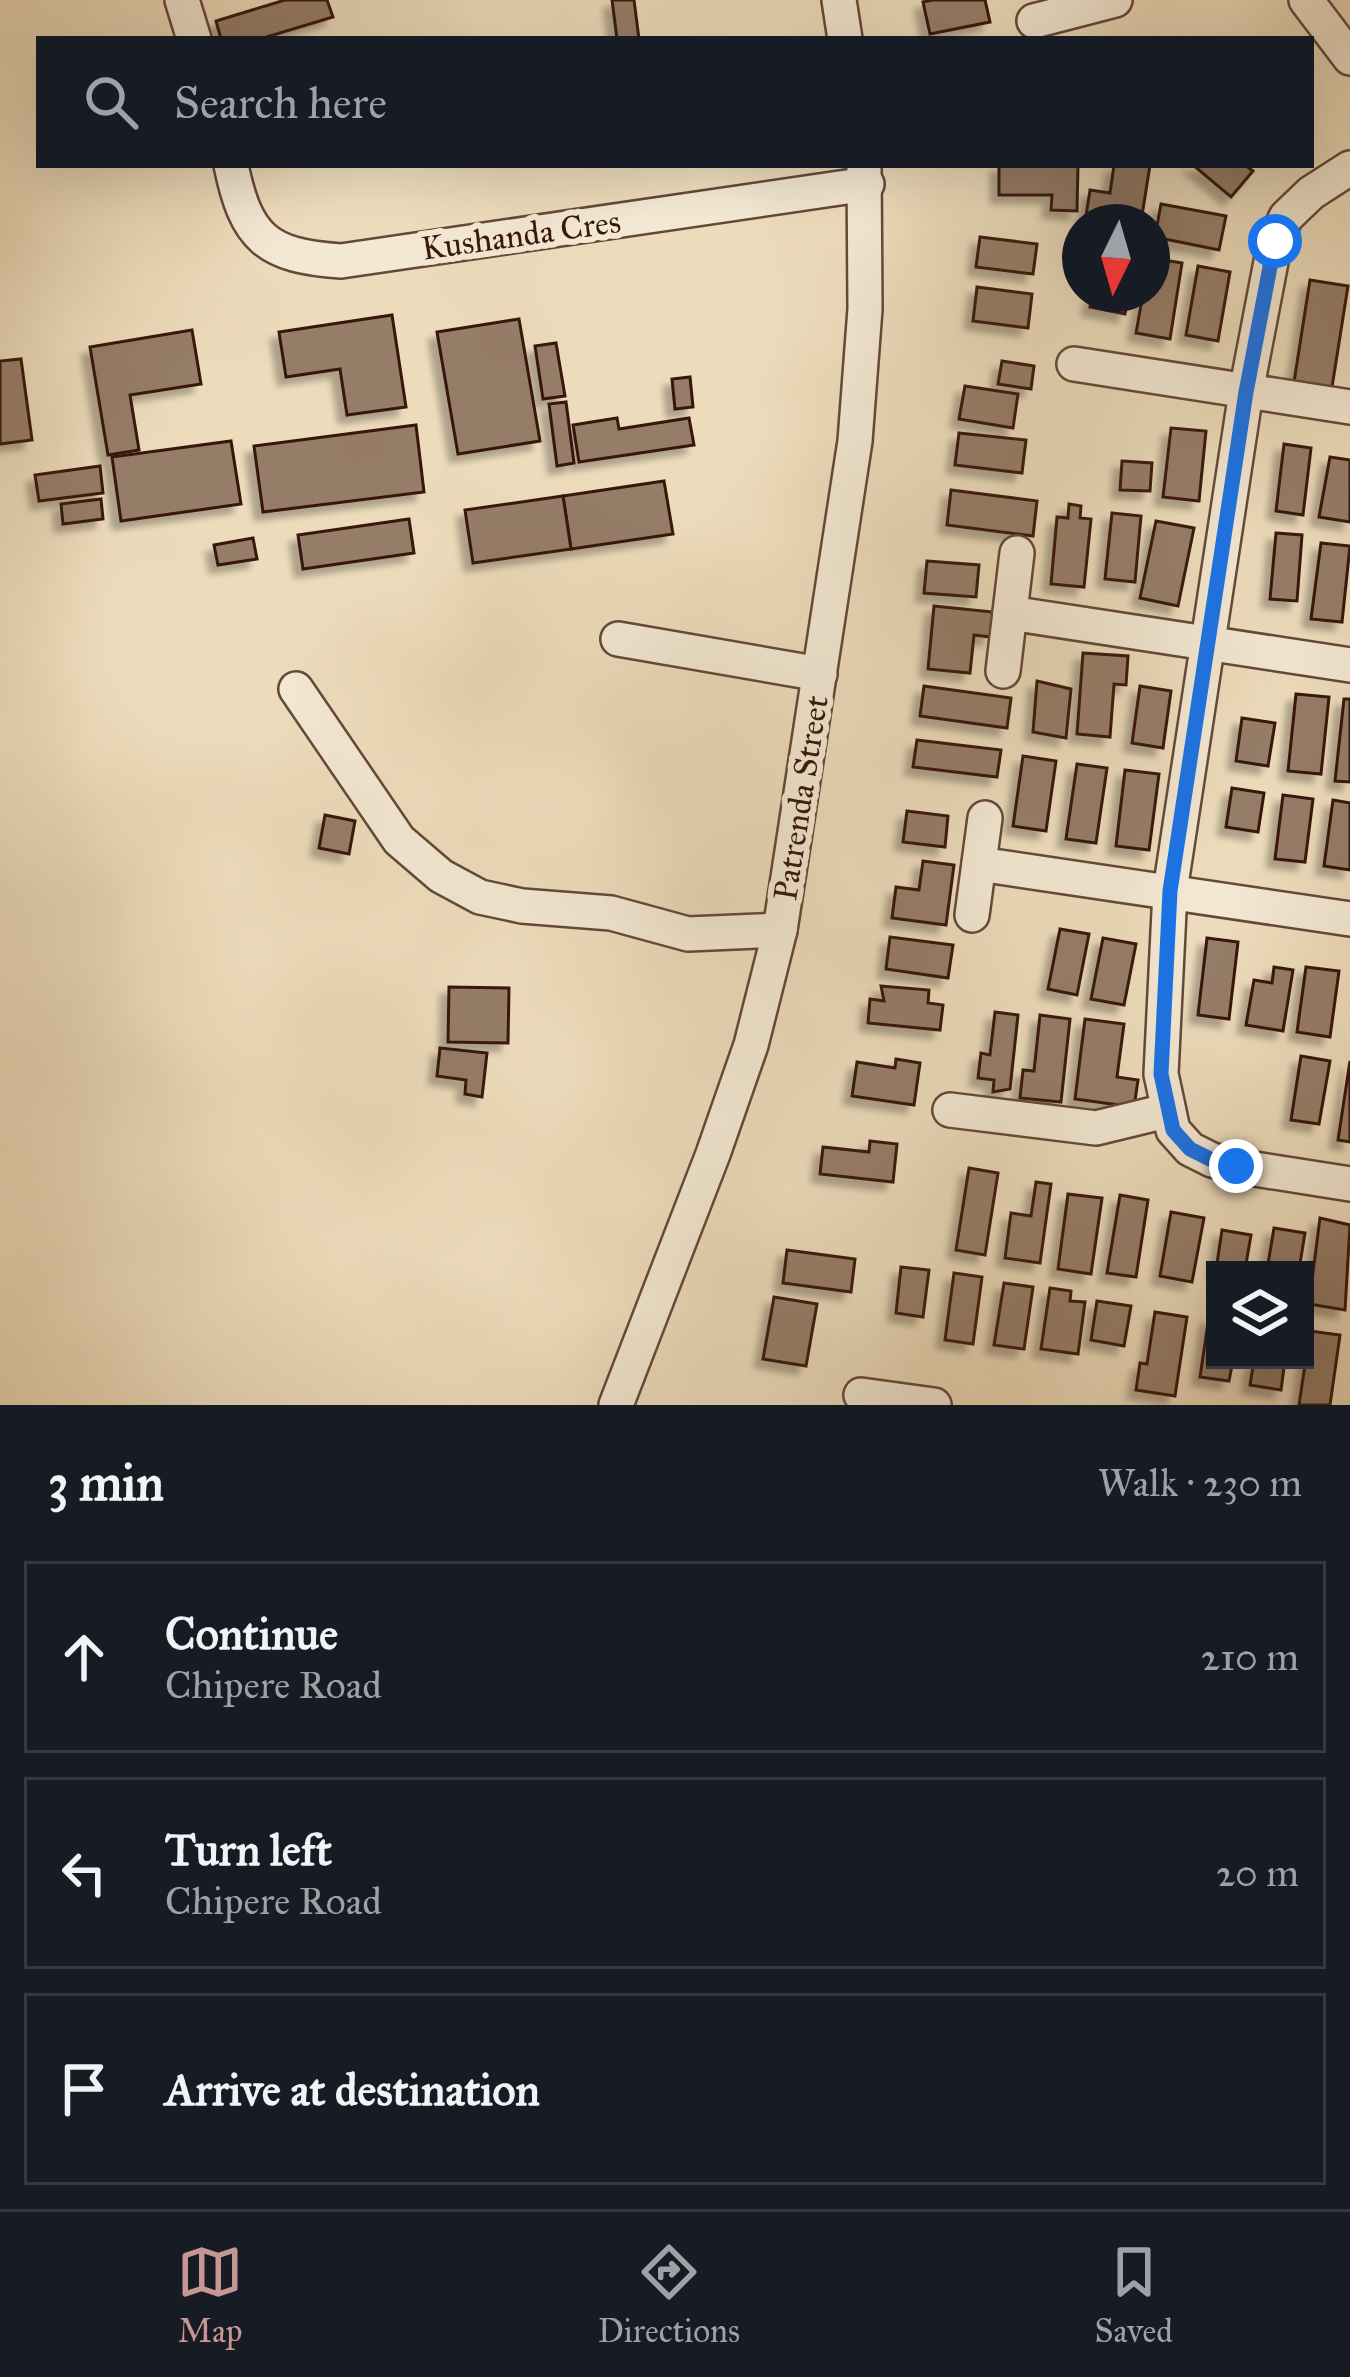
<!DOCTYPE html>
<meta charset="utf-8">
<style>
:root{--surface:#171b24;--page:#20242c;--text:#f1f3f6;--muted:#9ea1a6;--line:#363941;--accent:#c59692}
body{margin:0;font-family:"IM FELL Great Primer",serif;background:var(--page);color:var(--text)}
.controls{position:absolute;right:36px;bottom:36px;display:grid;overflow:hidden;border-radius:0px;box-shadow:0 12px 48px #0002}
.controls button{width:108px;height:108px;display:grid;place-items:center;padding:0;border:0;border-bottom:3px solid var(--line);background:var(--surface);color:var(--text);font:60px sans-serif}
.compass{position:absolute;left:1062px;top:204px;width:108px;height:108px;border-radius:50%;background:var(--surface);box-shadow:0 12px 48px #0002;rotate:185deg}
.stop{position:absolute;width:36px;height:36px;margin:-27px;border:9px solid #1a73e8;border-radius:50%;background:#fff}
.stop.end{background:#1a73e8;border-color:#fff;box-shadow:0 3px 12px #0008}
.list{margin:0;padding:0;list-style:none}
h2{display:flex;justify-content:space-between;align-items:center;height:156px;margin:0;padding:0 48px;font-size:51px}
h2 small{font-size:39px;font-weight:400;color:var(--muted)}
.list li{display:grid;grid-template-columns:78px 1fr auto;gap:36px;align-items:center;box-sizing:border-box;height:192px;margin:0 24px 24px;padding:0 24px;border:3px solid var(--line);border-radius:0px}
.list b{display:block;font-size:45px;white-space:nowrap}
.list p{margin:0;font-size:39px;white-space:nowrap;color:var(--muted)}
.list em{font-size:39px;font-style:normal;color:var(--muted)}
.icon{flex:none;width:66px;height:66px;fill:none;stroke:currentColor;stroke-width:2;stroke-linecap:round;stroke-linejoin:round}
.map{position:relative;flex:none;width:1350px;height:1405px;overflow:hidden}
.search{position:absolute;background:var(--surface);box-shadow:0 12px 48px #0002;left:36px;right:36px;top:36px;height:132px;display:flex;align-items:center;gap:30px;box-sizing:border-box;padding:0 42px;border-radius:0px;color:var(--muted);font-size:45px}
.sheet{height:804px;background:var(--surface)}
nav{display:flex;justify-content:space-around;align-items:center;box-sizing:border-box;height:168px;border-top:3px solid var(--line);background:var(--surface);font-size:33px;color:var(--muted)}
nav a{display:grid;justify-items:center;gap:6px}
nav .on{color:var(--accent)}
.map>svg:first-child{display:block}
.building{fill:#967d68;stroke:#37170c;stroke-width:3;filter:url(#shadow)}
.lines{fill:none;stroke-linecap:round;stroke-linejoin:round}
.minor-casing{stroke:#644838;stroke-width:38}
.minor{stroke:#f3e8d3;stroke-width:33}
.route{stroke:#1a73e8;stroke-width:15}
.labels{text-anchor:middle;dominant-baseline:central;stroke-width:12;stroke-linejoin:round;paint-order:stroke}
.street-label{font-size:33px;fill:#37170c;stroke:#f3e8d3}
</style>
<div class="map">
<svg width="1350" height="1405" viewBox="0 0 1350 1405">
<defs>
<filter id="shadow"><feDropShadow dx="-8" dy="8" stdDeviation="3" flood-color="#0004"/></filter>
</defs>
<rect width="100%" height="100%" fill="#eddcbc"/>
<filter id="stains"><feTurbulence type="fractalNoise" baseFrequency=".00167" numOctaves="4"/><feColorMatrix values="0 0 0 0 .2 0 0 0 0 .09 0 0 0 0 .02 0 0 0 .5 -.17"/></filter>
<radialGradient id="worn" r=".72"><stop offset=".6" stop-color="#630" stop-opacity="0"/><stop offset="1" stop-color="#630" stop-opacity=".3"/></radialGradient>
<!-- building -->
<g class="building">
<path d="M285 0H327L333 17 260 39H221L216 21Z"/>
<path d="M612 0H634L639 39H617Z"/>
<path d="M933 0H985L990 22 930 34 923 2Z"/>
<path d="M999 165H1078L1077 211 1051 210 1052 195H999Z"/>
<path d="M1114 165H1150L1141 222H1085L1090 190 1110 193Z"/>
<path d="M1193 165H1245L1253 171 1231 197Z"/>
<path d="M1161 204 1226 216 1219 250 1155 237Z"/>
<path d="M980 237 1037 244 1033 274 976 267Z"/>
<path d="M1152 258 1182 263 1170 339 1136 333 1143 294H1152Z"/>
<path d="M1198 266 1230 272 1218 341 1186 335Z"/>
<path d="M1310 280 1348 286 1332 387 1294 382Z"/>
<path d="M977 287 1032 294 1028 328 973 321Z"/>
<path d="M1093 294H1129L1125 314 1090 307Z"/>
<path d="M392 315 406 407 347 415 340 369 286 377 279 332Z"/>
<path d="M519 319 540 441 458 454 437 332Z"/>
<path d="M192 330 201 384 130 395 139 450 108 455 90 347Z"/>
<path d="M556 343 565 396 543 399 535 346Z"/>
<path d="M21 359 32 440 0 444V361Z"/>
<path d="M1002 361 1034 366 1031 389 998 384Z"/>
<path d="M690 377 693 407 675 409 672 379Z"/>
<path d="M965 386 1018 394 1013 428 959 419Z"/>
<path d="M566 402 574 463 557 466 549 404Z"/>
<path d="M617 418 619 429 689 418 694 445 579 462 573 425Z"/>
<path d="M416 425 424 492 263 512 254 446Z"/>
<path d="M1171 428 1206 431 1199 501 1163 497Z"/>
<path d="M959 433 1026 440 1022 473 955 465Z"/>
<path d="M231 441 241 504 121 521 112 457Z"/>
<path d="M1284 444 1311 448 1303 515 1276 511Z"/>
<path d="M1330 457 1350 460V522L1319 517Z"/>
<path d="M1122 461 1152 463 1150 491 1120 490Z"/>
<path d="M100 466 103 493 39 501 35 475Z"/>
<path d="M664 481 673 534 571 549 563 496Z"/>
<path d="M951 490 1037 501 1033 536 947 525Z"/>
<path d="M563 496 571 549 473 563 465 510Z"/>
<path d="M101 499 103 519 63 524 61 504Z"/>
<path d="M1069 504 1081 506 1080 518 1091 519 1084 587 1051 584 1057 517 1068 518Z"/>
<path d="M1112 513 1141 516 1135 582 1105 579Z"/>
<path d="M409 519 414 553 303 569 298 535Z"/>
<path d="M1156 521 1194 528 1178 606 1140 598Z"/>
<path d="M1276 533 1302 535 1297 601 1270 599Z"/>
<path d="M253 538 257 559 218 565 214 545Z"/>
<path d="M1321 543 1350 546 1342 622 1311 619Z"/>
<path d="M927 561 979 565 976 597 924 593Z"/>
<path d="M934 606 993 612 990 637 974 635 970 673 928 669Z"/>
<path d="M1083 653 1128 656 1126 685 1114 684 1110 737 1077 734Z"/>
<path d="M1037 681 1071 689 1066 738 1033 732Z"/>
<path d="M924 686 1011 698 1007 728 920 716Z"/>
<path d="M1140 686 1171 691 1163 748 1132 743Z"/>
<path d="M1296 694 1329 697 1321 774 1288 771Z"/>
<path d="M1344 699H1350V782L1335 781Z"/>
<path d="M1242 718 1275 723 1268 766 1236 761Z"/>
<path d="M917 740 1001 750 997 777 913 767Z"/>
<path d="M1023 756 1056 761 1046 831 1013 826Z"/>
<path d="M1077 764 1107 768 1096 843 1066 839Z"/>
<path d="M1125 770 1159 774 1149 850 1116 846Z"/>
<path d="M1232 788 1264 793 1258 832 1226 827Z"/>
<path d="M1283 795 1313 799 1305 862 1275 859Z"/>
<path d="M1333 800 1350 803V870L1324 866Z"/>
<path d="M907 811 948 816 945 847 903 842Z"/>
<path d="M325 815 355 821 349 854 319 848Z"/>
<path d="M923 861 954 865 946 925 892 918 896 887 919 890Z"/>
<path d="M1060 929 1089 934 1077 995 1048 989Z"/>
<path d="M890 937 953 945 948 978 886 969Z"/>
<path d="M1103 938 1136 944 1124 1005 1091 999Z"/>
<path d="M1207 938 1238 942 1229 1019 1198 1015Z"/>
<path d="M1274 967 1293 970 1283 1031 1246 1025 1254 980 1272 983Z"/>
<path d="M1306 967 1339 971 1330 1037 1297 1032Z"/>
<path d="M881 986 929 990 928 1003 943 1005 940 1030 868 1023 870 999 884 1001Z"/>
<path d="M449 987 509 988 508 1043 448 1042Z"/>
<path d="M995 1012 1018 1015 1010 1089 993 1092 994 1080 978 1078 981 1053 990 1055Z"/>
<path d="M1040 1015 1070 1019 1061 1102 1020 1098 1023 1070 1034 1071Z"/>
<path d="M1085 1019 1124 1024 1117 1077 1138 1080 1134 1107 1075 1099Z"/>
<path d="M440 1048 487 1053 482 1097 465 1094 466 1080 437 1076Z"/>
<path d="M1301 1056 1330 1061 1319 1124 1291 1120Z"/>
<path d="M896 1059 920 1063 914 1105 852 1096 857 1062 895 1068Z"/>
<path d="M1350 1061V1142L1338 1140Z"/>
<path d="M870 1141 897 1144 893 1182 820 1174 823 1147 869 1152Z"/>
<path d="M969 1168 998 1173 985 1255 956 1250Z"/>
<path d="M1036 1182 1051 1184 1040 1263 1005 1258 1011 1213 1031 1216Z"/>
<path d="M1068 1194 1102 1198 1091 1274 1058 1269Z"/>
<path d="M1120 1195 1148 1200 1136 1277 1107 1273Z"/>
<path d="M1171 1212 1204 1218 1192 1282 1160 1276Z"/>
<path d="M1320 1218 1350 1225 1345 1310 1309 1304Z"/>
<path d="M1274 1228 1305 1233 1299 1270H1267Z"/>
<path d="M1222 1230 1251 1235 1245 1270H1216Z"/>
<path d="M787 1250 855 1259 851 1292 783 1283Z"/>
<path d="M901 1267 929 1270 923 1317 896 1313Z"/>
<path d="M954 1273 982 1277 973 1344 945 1340Z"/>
<path d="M1004 1283 1033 1287 1024 1349 994 1345Z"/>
<path d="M1050 1288 1071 1291 1070 1301 1085 1302 1078 1354 1041 1349Z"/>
<path d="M774 1297 817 1304 806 1366 763 1359Z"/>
<path d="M1097 1301 1131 1306 1124 1346 1091 1340Z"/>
<path d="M1155 1312 1187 1317 1175 1396 1136 1390 1140 1363 1147 1364Z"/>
<path d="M1209 1316 1215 1317V1360H1233L1229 1381 1200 1377Z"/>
<path d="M1310 1331 1340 1335 1330 1405H1299Z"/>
<path d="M1254 1360H1285L1281 1390 1250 1385Z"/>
</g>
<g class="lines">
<!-- minor casing -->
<g class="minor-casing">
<g id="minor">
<path d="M182 0 194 39"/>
<path d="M839 0 845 39"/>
<path d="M1306 0 1350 58"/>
<path d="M1034 21 1115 0"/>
<path d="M231 165C246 238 266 256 341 261L867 184"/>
<path d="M1350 168 1311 193 1286 217 1275 241 1246 392 1170 891 1161 1074 1173 1130 1190 1149 1212 1160 1236 1166 1350 1184"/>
<path d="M1074 364 1350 407"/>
<path d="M1010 613 1350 665"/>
<path d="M618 639 820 674"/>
<path d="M1003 671 1017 553"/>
<path d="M296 689 399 840 441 876 480 897 522 906 611 913 688 934 780 930"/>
<path d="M979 864 1350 919"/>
<path d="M972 915 985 818"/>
<path d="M950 1110 1096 1128 1166 1111"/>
<path d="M861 1395 934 1405"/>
<path d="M616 1405 713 1154 751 1045 780 930 855 441 865 309 864 165"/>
</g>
</g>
<!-- minor -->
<use href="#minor" class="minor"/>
</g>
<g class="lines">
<!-- route -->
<path class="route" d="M1236 1166 1212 1160 1190 1149 1173 1130 1161 1074 1170 891 1246 392 1275 241"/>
</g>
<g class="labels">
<!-- street labels -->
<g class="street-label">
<text transform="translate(521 235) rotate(-8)">Kushanda Cres</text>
<text transform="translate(801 798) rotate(-81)">Patrenda Street</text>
</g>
</g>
<rect width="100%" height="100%" filter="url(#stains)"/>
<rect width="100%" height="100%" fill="url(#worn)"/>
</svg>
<div class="controls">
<button><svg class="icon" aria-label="layers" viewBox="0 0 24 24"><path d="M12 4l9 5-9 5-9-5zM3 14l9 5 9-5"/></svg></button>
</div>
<svg class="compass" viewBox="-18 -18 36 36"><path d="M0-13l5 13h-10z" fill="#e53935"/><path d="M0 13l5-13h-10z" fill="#9ea1a6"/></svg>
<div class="stop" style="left:1275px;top:241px"></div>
<div class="stop end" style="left:1236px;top:1166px"></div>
<div class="search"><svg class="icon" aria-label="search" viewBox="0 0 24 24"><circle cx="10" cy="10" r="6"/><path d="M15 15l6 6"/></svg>Search here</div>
</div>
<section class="sheet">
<h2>3 min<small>Walk · 230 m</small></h2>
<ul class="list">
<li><svg class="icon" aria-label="ahead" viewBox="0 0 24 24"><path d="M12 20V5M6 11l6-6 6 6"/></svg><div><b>Continue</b><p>Chipere Road</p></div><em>210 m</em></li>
<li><svg class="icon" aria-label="left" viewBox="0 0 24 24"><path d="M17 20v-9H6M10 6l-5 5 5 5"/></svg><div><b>Turn left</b><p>Chipere Road</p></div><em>20 m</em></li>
<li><svg class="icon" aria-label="arrive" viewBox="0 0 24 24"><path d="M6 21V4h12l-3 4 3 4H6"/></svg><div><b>Arrive at destination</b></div></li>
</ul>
</section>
<nav>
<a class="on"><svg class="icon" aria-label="map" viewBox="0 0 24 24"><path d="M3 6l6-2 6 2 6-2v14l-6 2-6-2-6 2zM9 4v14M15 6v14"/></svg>Map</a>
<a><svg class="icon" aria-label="directions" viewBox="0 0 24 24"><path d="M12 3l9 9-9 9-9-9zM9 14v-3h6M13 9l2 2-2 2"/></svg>Directions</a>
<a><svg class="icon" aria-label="saved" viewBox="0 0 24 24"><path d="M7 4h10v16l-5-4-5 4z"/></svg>Saved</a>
</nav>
